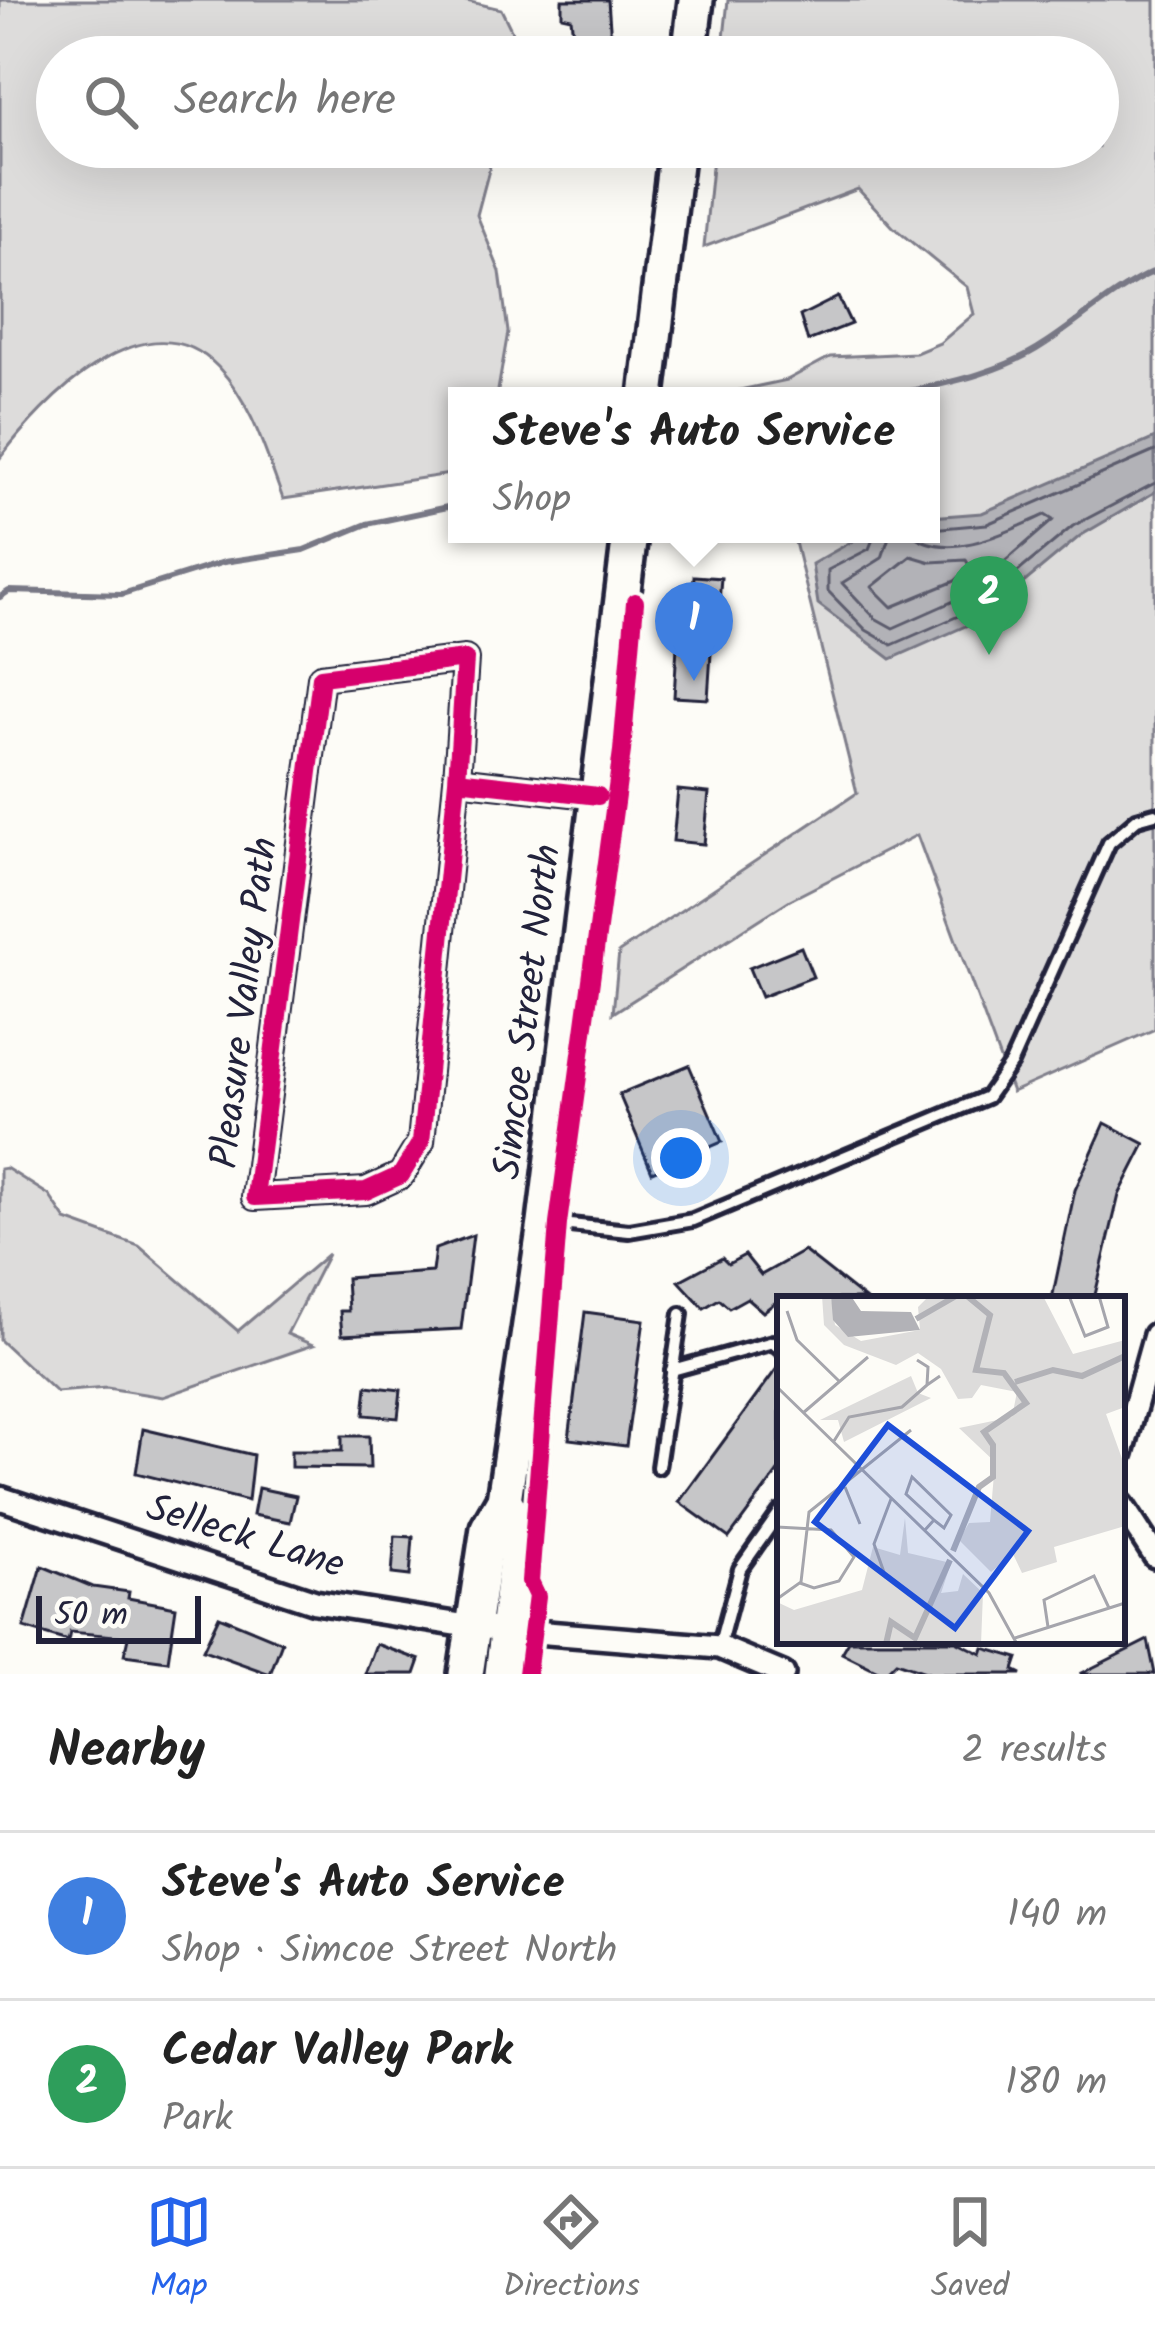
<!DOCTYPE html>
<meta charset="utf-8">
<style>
:root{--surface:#fff;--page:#f6f6f6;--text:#222;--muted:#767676;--line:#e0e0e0;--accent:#2563eb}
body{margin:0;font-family:Kalam,sans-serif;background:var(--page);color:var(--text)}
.scale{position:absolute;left:36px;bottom:30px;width:165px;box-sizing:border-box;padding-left:12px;border:6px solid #22223b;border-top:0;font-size:33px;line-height:42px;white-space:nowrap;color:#22223b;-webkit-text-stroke:9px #fdfcf7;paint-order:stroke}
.you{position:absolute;left:681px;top:1158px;width:42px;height:42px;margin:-30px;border:9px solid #fff;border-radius:50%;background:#1a73e8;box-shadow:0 0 0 18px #1a73e833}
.badge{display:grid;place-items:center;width:78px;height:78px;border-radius:50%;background:var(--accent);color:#fff;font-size:39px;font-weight:700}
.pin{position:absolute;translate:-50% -99px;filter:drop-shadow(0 3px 6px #0008)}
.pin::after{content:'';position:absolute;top:63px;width:42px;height:36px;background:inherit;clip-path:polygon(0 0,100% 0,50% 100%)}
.popup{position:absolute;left:448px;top:387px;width:492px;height:156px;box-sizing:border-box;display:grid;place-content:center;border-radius:0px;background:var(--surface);filter:drop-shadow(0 3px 9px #0005);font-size:39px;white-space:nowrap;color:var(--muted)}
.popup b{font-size:45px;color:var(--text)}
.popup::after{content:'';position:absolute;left:50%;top:100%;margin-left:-24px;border:24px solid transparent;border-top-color:var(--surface)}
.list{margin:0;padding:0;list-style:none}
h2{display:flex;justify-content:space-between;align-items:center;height:156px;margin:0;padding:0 48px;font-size:51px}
h2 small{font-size:39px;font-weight:400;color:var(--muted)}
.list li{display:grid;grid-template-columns:78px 1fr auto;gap:36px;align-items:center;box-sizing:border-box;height:168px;padding:0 48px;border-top:3px solid var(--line)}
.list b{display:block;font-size:45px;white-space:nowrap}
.list p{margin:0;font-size:39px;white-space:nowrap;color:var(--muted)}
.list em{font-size:39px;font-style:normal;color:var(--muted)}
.icon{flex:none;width:66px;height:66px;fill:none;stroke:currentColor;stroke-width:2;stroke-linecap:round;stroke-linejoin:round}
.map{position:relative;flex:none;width:1155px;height:1674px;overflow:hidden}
.search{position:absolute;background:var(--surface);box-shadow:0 12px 48px #0002;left:36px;right:36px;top:36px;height:132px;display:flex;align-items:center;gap:30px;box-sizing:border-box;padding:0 42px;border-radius:66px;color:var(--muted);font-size:45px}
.sheet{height:492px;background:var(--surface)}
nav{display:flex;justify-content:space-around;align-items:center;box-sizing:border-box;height:168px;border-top:3px solid var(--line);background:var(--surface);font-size:33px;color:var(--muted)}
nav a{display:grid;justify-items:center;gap:6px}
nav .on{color:var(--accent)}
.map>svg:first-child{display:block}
.green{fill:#dddcdb;stroke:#807f8b;stroke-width:3}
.water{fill:#b2b2b7;stroke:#787885;stroke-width:3}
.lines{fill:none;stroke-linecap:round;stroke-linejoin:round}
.shore{stroke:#5c5c6d;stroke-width:3}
.stream{stroke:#787885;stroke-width:6}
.building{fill:#c6c6c8;stroke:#22223b;stroke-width:3}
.lane-casing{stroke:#22223b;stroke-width:20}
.street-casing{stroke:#22223b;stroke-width:30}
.secondary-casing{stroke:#22223b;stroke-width:42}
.lane{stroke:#fdfcf7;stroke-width:10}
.street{stroke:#fdfcf7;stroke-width:21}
.secondary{stroke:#fdfcf7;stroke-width:33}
.cycleway-casing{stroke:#fdfcf7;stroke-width:26}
.cycleway{stroke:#d6006c;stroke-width:18}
.labels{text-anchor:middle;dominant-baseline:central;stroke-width:9;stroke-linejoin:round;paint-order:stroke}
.street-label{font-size:39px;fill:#22223b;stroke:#fdfcf7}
.inset-river{fill:none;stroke:#b2b2b7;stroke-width:6}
.inset-road{fill:none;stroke:#a5a5ac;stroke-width:3}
.view{fill:#1d4ed8;fill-opacity:0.15;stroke:#1d4ed8;stroke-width:6}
.inset-edge{fill:none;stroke:#22223b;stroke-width:6}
</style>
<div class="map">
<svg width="1155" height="1674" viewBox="0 0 1155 1674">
<rect width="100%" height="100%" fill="#fdfcf7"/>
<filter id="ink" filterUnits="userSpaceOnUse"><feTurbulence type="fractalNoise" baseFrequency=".00833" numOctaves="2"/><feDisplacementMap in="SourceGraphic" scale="24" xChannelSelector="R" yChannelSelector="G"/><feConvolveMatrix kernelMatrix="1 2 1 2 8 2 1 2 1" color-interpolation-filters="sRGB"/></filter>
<g filter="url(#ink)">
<!-- green -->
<g class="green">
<path d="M0 0H462L501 9 521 50 519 57H57V147H495L477 215 500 272 508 332 497 396H457V473L283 499C266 454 252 403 218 367 146 292 42 402 0 458Z"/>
<path d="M728 0H1155V1029L1012 1092 917 835 790 900 613 1013 619 952 857 793 793 534H931V396H712L787 380 830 357 916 353 940 343 974 314 967 287 894 228 858 189 704 247 714 147H1098V57H722Z"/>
<path d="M6 1168 49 1195 66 1220 139 1246 238 1331 328 1254 287 1334 313 1345 163 1397 107 1388 56 1392 0 1340V1169Z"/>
</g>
<!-- water -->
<path class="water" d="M1155 438V492L1080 536 979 620 891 659 818 604 812 564 865 534H931V517L982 513Z"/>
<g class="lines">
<!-- shore -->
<g class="shore">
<path d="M931 529 987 524 1155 451"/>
<path d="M875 534 869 549 828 570V591L866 630 892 645 972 610 1073 526 1155 483"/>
<path d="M890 534 882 558 842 583 875 618 893 628 965 596 1053 520 1045 515C1009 531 948 563 912 534"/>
<path d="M911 556 931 562 966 560 970 567 955 581 892 607 872 587Z"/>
</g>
<!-- stream -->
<g class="stream">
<path d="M887 396C942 384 999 375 1046 343 1083 319 1114 289 1155 271"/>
<path d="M0 597 9 591 122 594 224 562 304 550 367 524 457 505"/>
</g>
</g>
<!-- building -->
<g class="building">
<path d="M562 0H608L611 41 574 44 571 18 562 16Z"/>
<path d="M838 297 851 324 808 341 800 316Z"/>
<path d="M694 576 721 578 718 613 691 610Z"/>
<path d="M677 646 711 653 708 699 674 697Z"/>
<path d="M678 790 709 793 704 844 673 841Z"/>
<path d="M801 947 813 977 761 997 749 968Z"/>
<path d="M689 1065 722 1142 652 1172 619 1094Z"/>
<path d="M1105 1123 1145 1144 1119 1195 1094 1299H1052L1075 1190Z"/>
<path d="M473 1235 461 1329 342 1335 340 1311H348L346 1278 432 1272 435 1249Z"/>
<path d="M804 1251 865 1299H780L763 1312 747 1298 729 1308 719 1299 704 1308 679 1281 722 1258 728 1264 745 1255 761 1275Z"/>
<path d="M585 1312 644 1320 626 1446 569 1439Z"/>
<path d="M780 1364V1469L729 1538 679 1502Z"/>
<path d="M367 1386 401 1390 398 1418 364 1415Z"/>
<path d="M143 1429 253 1455 248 1501 136 1473Z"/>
<path d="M342 1436H369L370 1468 291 1467V1451H342Z"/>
<path d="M258 1488 296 1496 290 1522 253 1515Z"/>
<path d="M395 1536 413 1537 410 1576 392 1574Z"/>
<path d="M42 1566 93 1587 129 1592 128 1598 176 1607 168 1661 124 1655 128 1637 70 1632 68 1641 24 1628Z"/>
<path d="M219 1616 282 1642 270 1674 203 1650Z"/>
<path d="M1148 1640 1155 1674H1080Z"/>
<path d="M849 1641H956L982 1654 984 1648 1018 1658 1014 1670 1022 1674H931L896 1662 884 1674 842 1653Z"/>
<path d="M376 1644 420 1660 415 1674H365Z"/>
</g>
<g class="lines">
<!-- lane casing -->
<g class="lane-casing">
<g id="lane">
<path d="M550 1223 629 1231 693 1220 987 1097 1011 1063 1109 843 1137 819 1155 814"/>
<path d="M672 1370 773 1342 780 1348"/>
<path d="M658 1467 681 1314"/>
<path d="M719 1647 740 1569 780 1512"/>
</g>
</g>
<!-- street casing -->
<g class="street-casing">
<g id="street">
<path d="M457 780 421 1142 401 1175 366 1191 255 1197 321 677 465 659 457 780 598 796"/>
<path d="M1122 1453 1155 1335"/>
<path d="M0 1498 315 1602 474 1627 719 1647 783 1674"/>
<path d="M1122 1505 1155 1556"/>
</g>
</g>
<!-- secondary casing -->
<g class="secondary-casing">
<g id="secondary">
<path d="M689 57 696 0"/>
<path d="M647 396 677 147"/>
<path d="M466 1674 488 1528 504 1500 545 1223 630 534"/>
<path d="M502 1674 520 1526 504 1500"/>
</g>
</g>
<!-- lane -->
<use href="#lane" class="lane"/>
<!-- street -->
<use href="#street" class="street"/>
<!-- secondary -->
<use href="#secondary" class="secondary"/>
<!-- cycleway casing -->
<g class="cycleway-casing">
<g id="cycleway">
<path d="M457 780 421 1142 401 1175 366 1191 255 1197 321 677 465 659 457 780 598 796"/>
<path d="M527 1674 537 1596 530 1581 558 1224 622 751 635 602"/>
</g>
</g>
<!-- cycleway -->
<use href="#cycleway" class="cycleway"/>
</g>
</g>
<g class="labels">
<!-- street labels -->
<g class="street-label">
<text transform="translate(246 1003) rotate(-83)">Pleasure Valley Path</text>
<text transform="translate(529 1012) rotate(-83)">Simcoe Street North</text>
<text transform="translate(245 1538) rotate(17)">Selleck Lane</text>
</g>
</g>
<!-- overview -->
<g transform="translate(777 1296)">
<rect width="348" height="348" fill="#fdfcf7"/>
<path d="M45 0H54L58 29 84 45 143 34 141 11 152 0H266L296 58 348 44V111L329 118 348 171V230L277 251 280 266 245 277 236 258 214 276 182 244 192 227 213 226 218 166 182 132 235 121 240 96 204 89 195 102 181 103 164 73 141 57 119 69 67 49 47 29ZM134 80 141 97 154 102 67 146 61 124H43ZM128 222 131 257 174 267 164 297 181 295 186 278 206 297 204 348H0V306L17 314 85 294 96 251 123 259Z" fill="#dddcdb"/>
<path d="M54 0H74L84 15 134 16 143 34 71 41 56 24Z" fill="#b2b2b7"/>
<path class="inset-river" d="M139 23 179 0M238 86 276 74 305 80 348 60M176 255 202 191 216 181V149L207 136 249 107 227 77 199 74 213 19 190 0M109 348 114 326 138 342 173 264"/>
<path class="inset-road" d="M292 0 308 40 331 31 322 0M10 15 20 44 62 85M140 64 151 71 150 89 163 80M0 91 212 297 240 348M26 117 91 61M57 145 72 121 125 111 150 89M68 191 83 228M0 231 54 234 77 261 62 285 37 292 23 287M147 235 157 224 167 232 174 219 135 181 129 198 157 224M109 282 97 248 114 203M0 303 24 286 32 216 134 134M271 331 267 304 317 280 332 312M238 342 348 307"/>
<path class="view" d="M111 129 251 235 178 332 38 226Z"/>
<rect width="348" height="348" class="inset-edge"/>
</g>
</svg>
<div class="scale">50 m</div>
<div class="you"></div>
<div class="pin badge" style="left:694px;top:681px;background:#3f7fe0">1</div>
<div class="popup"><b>Steve's Auto Service</b>Shop</div>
<div class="pin badge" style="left:989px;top:655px;background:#2e9e5b">2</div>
<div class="search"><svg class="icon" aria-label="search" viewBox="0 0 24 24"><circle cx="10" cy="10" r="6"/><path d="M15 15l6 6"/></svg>Search here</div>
</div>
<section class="sheet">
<h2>Nearby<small>2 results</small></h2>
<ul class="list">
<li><span class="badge" style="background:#3f7fe0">1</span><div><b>Steve's Auto Service</b><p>Shop · Simcoe Street North</p></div><em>140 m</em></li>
<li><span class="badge" style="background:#2e9e5b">2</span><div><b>Cedar Valley Park</b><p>Park</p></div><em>180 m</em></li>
</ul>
</section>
<nav>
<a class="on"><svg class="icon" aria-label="map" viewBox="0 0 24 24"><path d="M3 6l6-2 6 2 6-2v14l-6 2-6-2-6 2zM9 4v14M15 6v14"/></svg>Map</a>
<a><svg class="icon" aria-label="directions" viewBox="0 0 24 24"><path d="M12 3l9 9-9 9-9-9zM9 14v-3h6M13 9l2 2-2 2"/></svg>Directions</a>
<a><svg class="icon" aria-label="saved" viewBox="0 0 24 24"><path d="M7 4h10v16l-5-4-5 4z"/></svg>Saved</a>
</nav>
